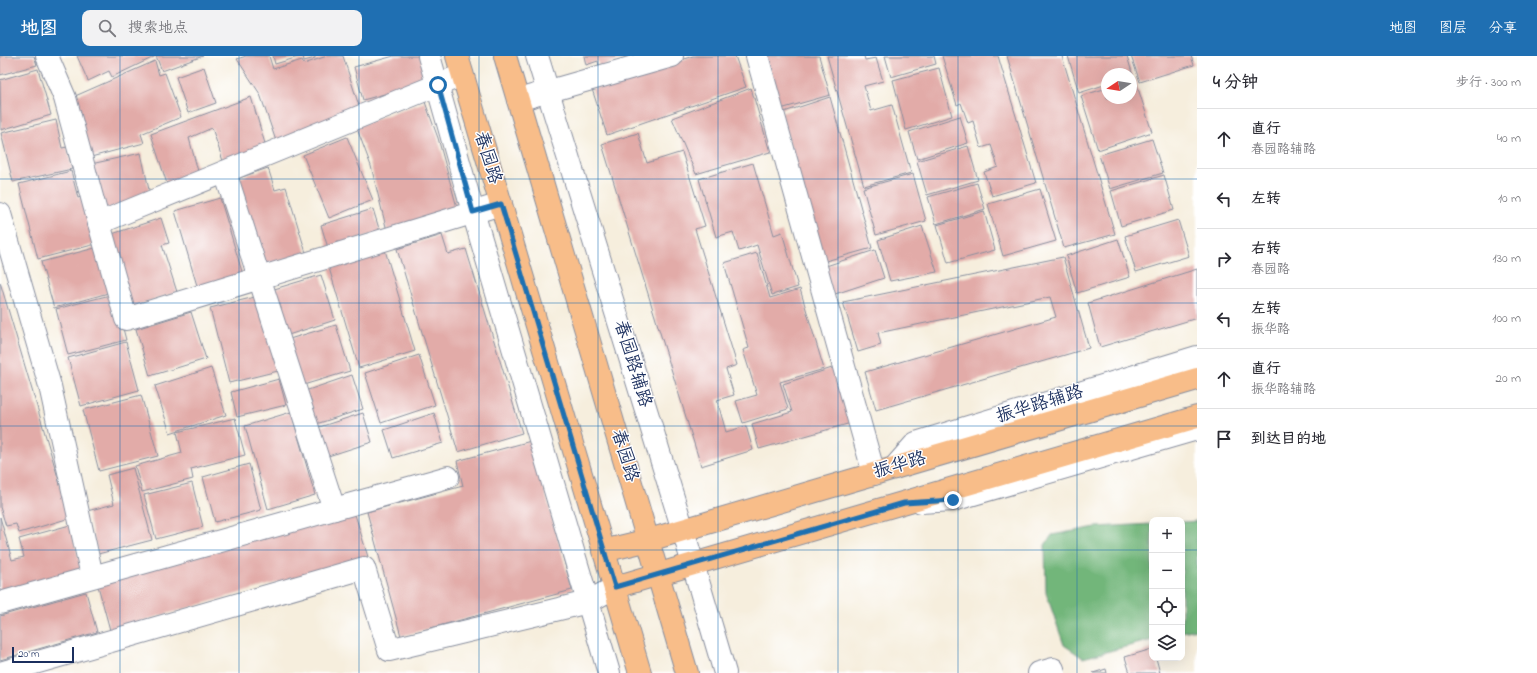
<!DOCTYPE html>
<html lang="zh">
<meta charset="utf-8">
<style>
:root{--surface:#fff;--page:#f2f2f3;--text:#2b2b33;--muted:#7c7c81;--line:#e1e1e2;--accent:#1f6fb2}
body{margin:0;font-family:"Indie Flower","LXGW WenKai TC",sans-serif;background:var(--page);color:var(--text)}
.controls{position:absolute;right:12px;bottom:12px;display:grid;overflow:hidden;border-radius:8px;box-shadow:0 4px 16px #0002}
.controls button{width:36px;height:36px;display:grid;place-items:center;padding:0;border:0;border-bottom:1px solid var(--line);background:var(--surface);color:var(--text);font:20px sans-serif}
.compass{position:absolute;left:1101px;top:12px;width:36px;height:36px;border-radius:50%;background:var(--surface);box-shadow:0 4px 16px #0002;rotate:258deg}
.scale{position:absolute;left:12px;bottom:10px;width:62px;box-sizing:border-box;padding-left:4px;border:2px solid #1b2f5e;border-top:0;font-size:11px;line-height:14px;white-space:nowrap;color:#1b2f5e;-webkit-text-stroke:3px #fff;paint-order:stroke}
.stop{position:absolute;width:12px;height:12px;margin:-9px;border:3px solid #1f6fb2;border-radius:50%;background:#fff}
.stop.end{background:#1f6fb2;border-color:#fff;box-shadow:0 1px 4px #0008}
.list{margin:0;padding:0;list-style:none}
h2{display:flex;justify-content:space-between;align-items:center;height:52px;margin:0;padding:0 16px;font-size:17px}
h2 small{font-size:13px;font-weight:400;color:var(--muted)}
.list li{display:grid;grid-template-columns:26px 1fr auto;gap:12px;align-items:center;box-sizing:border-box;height:60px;padding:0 16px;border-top:1px solid var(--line)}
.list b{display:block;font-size:15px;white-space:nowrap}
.list p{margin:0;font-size:13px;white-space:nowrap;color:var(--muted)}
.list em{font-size:13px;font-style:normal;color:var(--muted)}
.icon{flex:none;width:22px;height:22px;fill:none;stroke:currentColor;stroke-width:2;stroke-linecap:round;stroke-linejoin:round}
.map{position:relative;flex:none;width:1197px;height:617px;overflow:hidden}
header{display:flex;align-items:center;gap:24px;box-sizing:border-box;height:56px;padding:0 20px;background:var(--accent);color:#fff}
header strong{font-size:19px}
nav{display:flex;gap:22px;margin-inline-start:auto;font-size:14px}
.search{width:280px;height:36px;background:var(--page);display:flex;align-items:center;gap:10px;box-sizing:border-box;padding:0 14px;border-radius:8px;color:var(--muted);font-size:15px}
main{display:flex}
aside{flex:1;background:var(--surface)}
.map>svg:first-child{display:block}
.forest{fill:#72b67a;stroke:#46726c}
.building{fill:#e2aba8}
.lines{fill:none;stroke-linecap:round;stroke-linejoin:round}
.minor-casing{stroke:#888e9e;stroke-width:24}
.major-casing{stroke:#888e9e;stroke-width:24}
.minor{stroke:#fff;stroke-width:22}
.major{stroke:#f8bd89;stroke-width:22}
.route{stroke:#1f6fb2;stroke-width:5}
.grid{fill:none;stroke:#1f6fb2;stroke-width:1;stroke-opacity:0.55}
.labels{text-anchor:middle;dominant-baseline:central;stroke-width:3;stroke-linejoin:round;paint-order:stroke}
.street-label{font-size:18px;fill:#1b2f5e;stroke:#fff}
</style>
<header>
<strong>地图</strong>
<div class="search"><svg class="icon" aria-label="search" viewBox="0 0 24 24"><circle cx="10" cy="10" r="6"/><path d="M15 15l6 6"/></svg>搜索地点</div>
<nav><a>地图</a><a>图层</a><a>分享</a></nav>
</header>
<main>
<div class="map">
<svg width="1197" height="617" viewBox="0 0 1197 617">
<rect width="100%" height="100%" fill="#fff"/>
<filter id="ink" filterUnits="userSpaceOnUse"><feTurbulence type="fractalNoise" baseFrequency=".025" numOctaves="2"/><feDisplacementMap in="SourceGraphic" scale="8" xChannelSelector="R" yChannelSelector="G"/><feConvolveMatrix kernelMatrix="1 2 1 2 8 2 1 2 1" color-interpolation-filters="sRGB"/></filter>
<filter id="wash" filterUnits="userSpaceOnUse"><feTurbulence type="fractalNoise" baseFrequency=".012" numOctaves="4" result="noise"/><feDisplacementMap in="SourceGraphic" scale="16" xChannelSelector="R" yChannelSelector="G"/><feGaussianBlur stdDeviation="0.9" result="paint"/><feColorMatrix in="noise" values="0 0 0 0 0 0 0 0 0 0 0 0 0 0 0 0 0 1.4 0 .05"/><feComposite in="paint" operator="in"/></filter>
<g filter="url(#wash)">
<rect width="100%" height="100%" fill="#f6eedd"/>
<!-- forest -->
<g class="forest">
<path d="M1197 465V573L1182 576V466Z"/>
<path d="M1152 468V584L1083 602 1064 589 1046 537 1045 489 1052 479 1096 471Z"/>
</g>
<g id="blocks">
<!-- building -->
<g class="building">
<path d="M0 0H34L37 9 0 19Z"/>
<path d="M77 0H203L162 15 156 0 112 21 109 15 88 25Z"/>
<path d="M246 0H269L273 13 302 4 304 8 327 0H343L360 53 276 85 260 38 237 3Z"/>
<path d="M273 0H302L275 8Z"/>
<path d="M303 0H315V2L304 5Z"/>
<path d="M394 0H420L427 26 363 44 354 11Z"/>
<path d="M584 0H630L599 11 598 5 586 9Z"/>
<path d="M693 0H735L746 31 607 79 592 33Z"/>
<path d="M762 0H819L830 39 777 54Z"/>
<path d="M827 0H864L865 4 876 2 883 25 864 30 871 55 892 49 911 117 864 130Z"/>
<path d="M885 0H934L936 8 891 21Z"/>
<path d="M942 0H998L1036 127 992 140 984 116 998 111 991 89 981 92 973 65 968 67 961 47 957 49Z"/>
<path d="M1007 0H1062L1115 178 1064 192Z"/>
<path d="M1068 0H1127L1133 20 1131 21V18H1107V28L1079 37Z"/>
<path d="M1131 0H1191L1194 9 1140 26Z"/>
<path d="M155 5 159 19 165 17 181 61 141 78 144 87 91 101 73 41Z"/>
<path d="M204 11 216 47 188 57 176 21Z"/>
<path d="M939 12 952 60 906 74 893 24Z"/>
<path d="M38 13 51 59 1 74 0 24Z"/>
<path d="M1135 23 1152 76 1098 94 1081 40 1107 32V42H1131V24Z"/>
<path d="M751 32 770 96 696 118 672 62Z"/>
<path d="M251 41 266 91 224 108 212 72 189 82 199 119 168 131 151 78Z"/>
<path d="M830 41 872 192 822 206 781 57Z"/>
<path d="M425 46 438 82 458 155 387 175 371 110 356 70Z"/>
<path d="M960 60 968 87 917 103 909 76Z"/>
<path d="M56 64 62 92 67 91 72 113 13 126 1 77Z"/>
<path d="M638 77 647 107 682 96 705 170 695 173 737 309 726 313 734 339 717 344 726 376 746 370 753 394 701 410 602 88Z"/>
<path d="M347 81 373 144 329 162 303 99Z"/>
<path d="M1152 83 1163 117 1110 133 1099 99Z"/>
<path d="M968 90 978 124 927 139 917 105Z"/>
<path d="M141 97 151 143 101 154 91 108Z"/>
<path d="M753 107 774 179 782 176 798 231 772 239 757 189 739 195 733 176 716 181 699 123Z"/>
<path d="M268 112 275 134 286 131 306 197 264 210 236 123Z"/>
<path d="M71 115 78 142 87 139 100 187 38 203 19 128Z"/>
<path d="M913 118 926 165 876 179 863 132Z"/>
<path d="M1164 119 1174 154 1121 170 1111 135Z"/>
<path d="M977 127 985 153 936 168 928 141Z"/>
<path d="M1040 133 1056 185 1003 200 988 148Z"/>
<path d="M220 142 243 219 198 233 175 155Z"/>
<path d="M373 153 380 176 328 192 321 169Z"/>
<path d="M984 155 995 194 948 207 937 169Z"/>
<path d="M161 162 169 187 162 189 177 236 132 251 109 179Z"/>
<path d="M1178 164 1189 200 1136 216 1125 180Z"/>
<path d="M922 170 937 216 890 225 878 184Z"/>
<path d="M442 179 448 198 466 193 522 377 458 396 397 193Z"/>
<path d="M1118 183 1130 221 1077 237 1066 200Z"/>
<path d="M99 191 112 236 54 252 41 206Z"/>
<path d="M385 194 415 295 359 312 329 212Z"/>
<path d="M875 194 884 222 832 239 823 211Z"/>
<path d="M757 197 770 242 800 233 824 313 780 326 788 353 743 367 736 345 757 339 743 294 749 292 724 207Z"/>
<path d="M1063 201 1089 292 876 354 865 316 1056 261 1050 241 878 277 881 289 858 296 843 246Z"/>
<path d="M1197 213V262L1100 291 1088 247Z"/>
<path d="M321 219 335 264 285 280 271 234Z"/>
<path d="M0 226 70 462 19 477 16 468 6 470 0 451Z"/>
<path d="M114 238 126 284 68 299 56 253Z"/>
<path d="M259 240 278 315 229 327 210 252Z"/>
<path d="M191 256 206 303 150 320 136 273Z"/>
<path d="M336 269 350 315 300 330 286 284Z"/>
<path d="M126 286 139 334 81 350 68 302Z"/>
<path d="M419 299 435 349 381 367 365 317Z"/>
<path d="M835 311 851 367 759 393 752 368 792 356 783 328Z"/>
<path d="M211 312 226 359 170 377 155 330Z"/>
<path d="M352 319 363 353 313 369 302 336Z"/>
<path d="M279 323 286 349 237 361 231 336Z"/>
<path d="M141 339 158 400 99 415 83 354Z"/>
<path d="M291 356 315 439 268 453 245 370Z"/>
<path d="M363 357 372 386 322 402 313 373Z"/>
<path d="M434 357 443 387 393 402 384 374Z"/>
<path d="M235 362 245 399 191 413 193 423 142 436 135 410 182 397 177 376Z"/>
<path d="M531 385 572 534 401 580 367 456 463 430 457 405Z"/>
<path d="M249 408 261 454 215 466 203 421Z"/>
<path d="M133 412 152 484 98 498 87 455 114 448 107 419Z"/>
<path d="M192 427 203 471 156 483 144 439Z"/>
<path d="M354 455 368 501 110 574 97 526Z"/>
<path d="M0 461 12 504 24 501 19 483 70 469 82 515 0 537Z"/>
<path d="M86 536 97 576 0 604V560Z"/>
<path d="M1152 593V602H1156L1160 617H1130L1125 601Z"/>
<path d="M1106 613 1107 617H1093Z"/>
</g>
</g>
</g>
<g filter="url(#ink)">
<use href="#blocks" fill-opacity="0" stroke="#888e9e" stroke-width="1"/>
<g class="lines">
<!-- minor casing -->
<g class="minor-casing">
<g id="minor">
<path d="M47 0 65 42 99 167"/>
<path d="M429 0 473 156 609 617"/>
<path d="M537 0 683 474 725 617"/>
<path d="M757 0 874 418"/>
<path d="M462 19 99 167 126 263 501 148"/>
<path d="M518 44 672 0"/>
<path d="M225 116 334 453"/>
<path d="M0 158 50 330 92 520"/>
<path d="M894 412 916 387 1197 301"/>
<path d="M921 446 953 444 1197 373"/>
<path d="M0 547 448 421"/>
<path d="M0 617 364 512 389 594 588 546 615 531"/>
<path d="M1039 617 1053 613 1054 617"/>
</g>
</g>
<!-- major casing -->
<g class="major-casing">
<g id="major">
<path d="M457 0 640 617"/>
<path d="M505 0 687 617"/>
<path d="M603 495 649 484 1197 323"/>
<path d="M615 531 1197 361"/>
</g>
</g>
<!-- minor -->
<use href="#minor" class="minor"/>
<!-- major -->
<use href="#major" class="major"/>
</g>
</g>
<g class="lines" filter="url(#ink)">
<!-- route -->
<path class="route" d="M438 29 473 156 501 148 615 531 904 447 953 444"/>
</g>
<!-- grid -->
<path class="grid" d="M120 0V617M239 0V617M359 0V617M479 0V617M598 0V617M718 0V617M838 0V617M958 0V617M1077 0V617M0 123H1197M0 247H1197M0 370H1197M0 494H1152M1182 494H1197"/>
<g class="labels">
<!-- street labels -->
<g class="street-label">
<text transform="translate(487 102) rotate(73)">春园路</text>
<text transform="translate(632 308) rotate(73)">春园路辅路</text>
<text transform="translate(1040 349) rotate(-17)">振华路辅路</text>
<text transform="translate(624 400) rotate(73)">春园路</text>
<text transform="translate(900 410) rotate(-16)">振华路</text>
</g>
</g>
</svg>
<div class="controls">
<button>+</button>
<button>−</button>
<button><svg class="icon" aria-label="locate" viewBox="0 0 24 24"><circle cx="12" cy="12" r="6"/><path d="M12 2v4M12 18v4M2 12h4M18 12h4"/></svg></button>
<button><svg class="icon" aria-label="layers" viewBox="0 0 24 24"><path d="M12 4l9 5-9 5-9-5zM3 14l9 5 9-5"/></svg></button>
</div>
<svg class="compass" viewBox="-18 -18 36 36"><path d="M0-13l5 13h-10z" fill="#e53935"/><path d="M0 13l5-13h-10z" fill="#7c7c81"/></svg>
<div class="scale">20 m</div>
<div class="stop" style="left:438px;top:29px"></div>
<div class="stop end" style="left:953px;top:444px"></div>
</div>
<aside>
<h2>4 分钟<small>步行 · 300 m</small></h2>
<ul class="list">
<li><svg class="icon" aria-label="ahead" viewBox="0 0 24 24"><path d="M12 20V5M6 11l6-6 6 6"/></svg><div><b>直行</b><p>春园路辅路</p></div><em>40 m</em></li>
<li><svg class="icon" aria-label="left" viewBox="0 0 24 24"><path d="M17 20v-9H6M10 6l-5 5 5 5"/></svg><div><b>左转</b></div><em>10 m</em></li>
<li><svg class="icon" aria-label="right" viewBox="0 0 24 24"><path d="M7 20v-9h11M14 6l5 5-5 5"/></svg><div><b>右转</b><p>春园路</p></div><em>130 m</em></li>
<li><svg class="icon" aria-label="left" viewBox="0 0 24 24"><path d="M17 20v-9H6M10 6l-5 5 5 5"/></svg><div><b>左转</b><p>振华路</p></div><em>100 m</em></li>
<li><svg class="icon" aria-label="ahead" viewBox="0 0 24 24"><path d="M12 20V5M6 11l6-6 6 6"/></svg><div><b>直行</b><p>振华路辅路</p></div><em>20 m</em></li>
<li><svg class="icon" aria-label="arrive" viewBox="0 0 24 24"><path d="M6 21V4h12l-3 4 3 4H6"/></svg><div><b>到达目的地</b></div></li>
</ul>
</aside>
</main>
